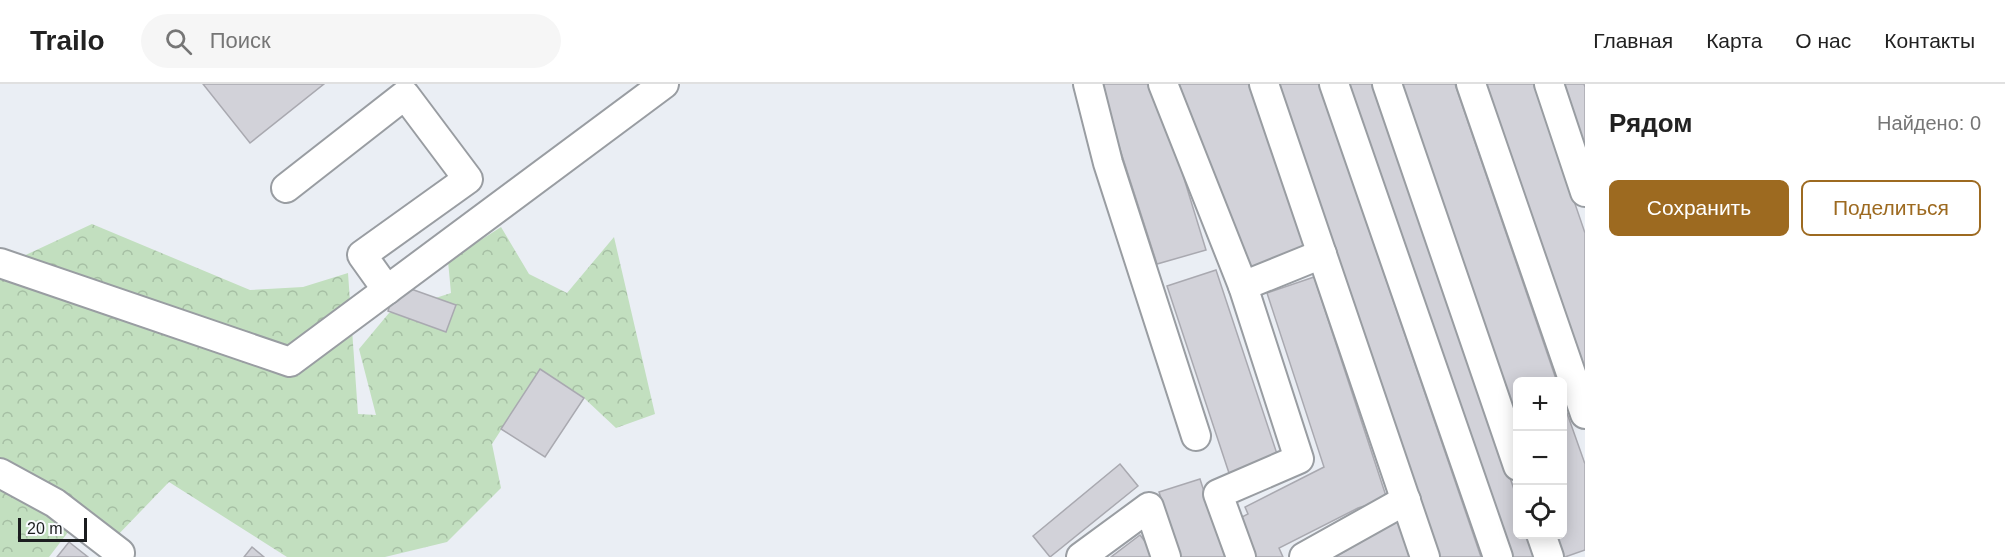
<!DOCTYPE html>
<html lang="ru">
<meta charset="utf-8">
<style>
:root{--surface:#fff;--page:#f6f6f6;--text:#222;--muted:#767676;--line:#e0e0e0;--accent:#9d6a20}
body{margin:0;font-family:Arial,sans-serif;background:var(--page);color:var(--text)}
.controls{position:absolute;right:18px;bottom:18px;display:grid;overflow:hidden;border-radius:9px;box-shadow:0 3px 15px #0003}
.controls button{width:54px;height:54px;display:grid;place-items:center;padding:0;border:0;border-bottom:2px solid var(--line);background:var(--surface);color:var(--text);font:30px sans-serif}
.scale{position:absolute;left:18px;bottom:15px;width:69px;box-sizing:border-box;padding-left:6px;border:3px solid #1b1d1f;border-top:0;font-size:16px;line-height:21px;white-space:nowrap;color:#1b1d1f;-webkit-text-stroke:4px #f9fbff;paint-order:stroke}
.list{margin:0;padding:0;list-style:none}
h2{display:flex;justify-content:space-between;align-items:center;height:78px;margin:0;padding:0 24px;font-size:26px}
h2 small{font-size:20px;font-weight:400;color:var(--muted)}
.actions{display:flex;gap:12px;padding:18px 24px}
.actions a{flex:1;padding:14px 0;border:2px solid var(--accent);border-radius:9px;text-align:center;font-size:21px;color:var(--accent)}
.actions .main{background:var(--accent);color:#fff}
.icon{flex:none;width:33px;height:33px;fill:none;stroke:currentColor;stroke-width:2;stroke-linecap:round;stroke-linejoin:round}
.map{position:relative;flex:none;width:1585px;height:473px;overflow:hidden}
header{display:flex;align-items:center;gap:36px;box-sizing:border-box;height:84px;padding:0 30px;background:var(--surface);border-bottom:2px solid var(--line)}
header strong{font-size:28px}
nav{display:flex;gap:33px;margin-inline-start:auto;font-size:21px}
.search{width:420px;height:54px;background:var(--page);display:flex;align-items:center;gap:15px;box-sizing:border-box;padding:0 21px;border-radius:33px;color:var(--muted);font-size:22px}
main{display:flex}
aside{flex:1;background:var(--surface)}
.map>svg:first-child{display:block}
.forest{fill:url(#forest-crowns)}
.building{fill:#d2d2d9;stroke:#a9a9b0;stroke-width:1.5}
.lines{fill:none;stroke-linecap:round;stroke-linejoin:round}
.minor-casing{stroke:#999da2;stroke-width:32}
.minor{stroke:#fff;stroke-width:28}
</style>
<header>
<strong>Trailo</strong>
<div class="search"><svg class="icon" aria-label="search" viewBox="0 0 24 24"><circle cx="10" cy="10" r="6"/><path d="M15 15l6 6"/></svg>Поиск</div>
<nav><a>Главная</a><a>Карта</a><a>О нас</a><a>Контакты</a></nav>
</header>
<main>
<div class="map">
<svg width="1585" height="473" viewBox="0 0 1585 473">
<defs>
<pattern id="forest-crowns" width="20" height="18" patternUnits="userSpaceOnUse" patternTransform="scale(1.5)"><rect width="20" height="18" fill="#c2dfbf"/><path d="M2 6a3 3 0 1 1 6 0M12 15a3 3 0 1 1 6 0" fill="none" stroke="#a6bfa4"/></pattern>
</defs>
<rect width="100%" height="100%" fill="#eaeef4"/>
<!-- forest -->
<path class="forest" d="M92 140 250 206 303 203 348 189 358 330 376 331 359 265 389 229 451 209 448 177 501 143 529 190 567 209 614 153 655 330 616 344 584 314 540 285 492 360 501 404 447 458 385 473H287L169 398 114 455 82 430 49 473H0V183Z"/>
<!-- building -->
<g class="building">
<path d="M203 0H324L250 59Z"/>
<path d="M1099 0H1155L1206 166 1157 180Z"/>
<path d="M1176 0H1249L1305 165 1239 187Z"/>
<path d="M1277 0H1319L1481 473H1439Z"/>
<path d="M1348 0H1375L1518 417V450H1529L1537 473H1510Z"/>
<path d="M1400 0H1455L1557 298H1518V345Z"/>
<path d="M1486 0H1534L1585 149V291Z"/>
<path d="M1562 0H1584L1585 3V68Z"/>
<path d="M1216 186 1278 373 1229 389 1167 202Z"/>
<path d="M1314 193 1387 415 1358 424 1279 464 1283 473H1249L1234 437 1248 430 1245 423 1324 383 1267 209Z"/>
<path d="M397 200 456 221 446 248 388 227Z"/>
<path d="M540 285 584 314 545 373 501 345Z"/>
<path d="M1562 315 1585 380V466L1565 473H1561L1554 450H1562Z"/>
<path d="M1120 380 1138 402 1050 473 1033 452Z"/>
<path d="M1200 395 1225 473H1180L1159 408Z"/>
<path d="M1397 437 1416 470 1411 473H1335Z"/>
<path d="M1140 451 1157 473H1111Z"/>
<path d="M69 458 88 473H57Z"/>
<path d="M252 463 264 473H244Z"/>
</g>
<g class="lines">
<!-- minor casing -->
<g class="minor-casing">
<g id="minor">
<path d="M1088 0 1108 79 1196 352"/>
<path d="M1163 0 1243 202"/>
<path d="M1264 0 1425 473"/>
<path d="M1334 0 1498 473"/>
<path d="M1387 0 1518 382"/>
<path d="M1471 0 1585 330"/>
<path d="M1549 0 1585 108"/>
<path d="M286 104 405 11 468 95 362 171 387 206"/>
<path d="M0 179 290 278 664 0"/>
<path d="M0 389 55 419 120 469"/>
<path d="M1541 450 1549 473"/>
<path d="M1081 473 1149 423 1166 473"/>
<path d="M1241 473 1218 410 1299 375 1243 202 1322 170"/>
<path d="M1304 473 1406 416"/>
</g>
</g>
<!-- minor -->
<use href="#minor" class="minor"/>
</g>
</svg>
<div class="controls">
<button>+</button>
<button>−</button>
<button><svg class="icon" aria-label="locate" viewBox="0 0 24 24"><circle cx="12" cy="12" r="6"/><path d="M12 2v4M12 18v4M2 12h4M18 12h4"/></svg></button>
</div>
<div class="scale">20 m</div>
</div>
<aside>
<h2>Рядом<small>Найдено: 0</small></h2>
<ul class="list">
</ul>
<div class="actions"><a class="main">Сохранить</a><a>Поделиться</a></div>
</aside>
</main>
